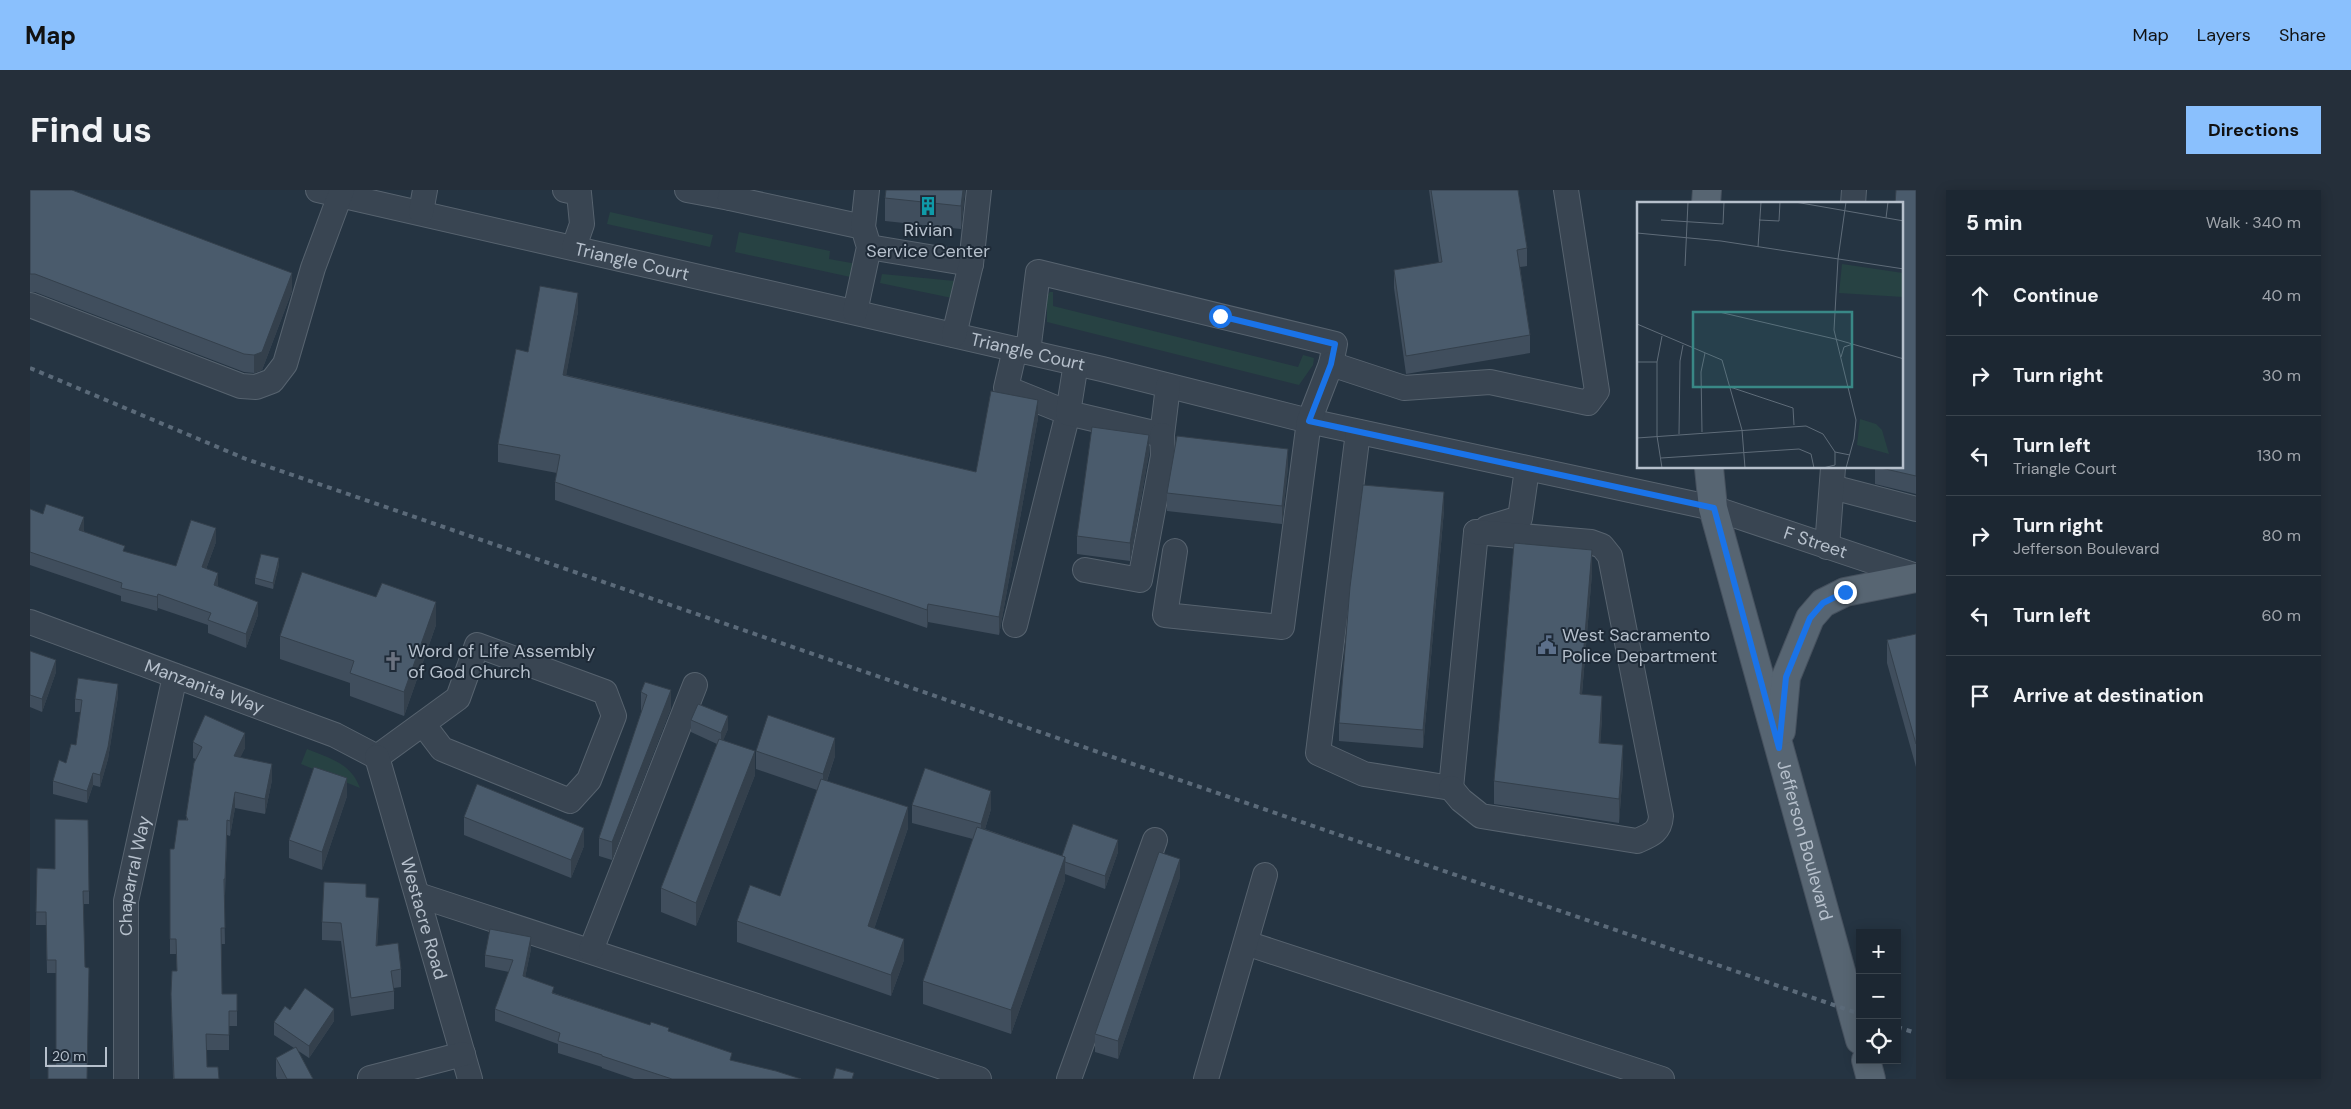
<!DOCTYPE html>
<meta charset="utf-8">
<style>
:root{--surface:#1c2732;--page:#252f3a;--text:#f1f3f6;--muted:#a0a5ac;--line:#3a444d;--accent:#8ac0fd}
body{margin:0;font-family:"DM Sans",sans-serif;background:var(--page);color:var(--text)}
.controls{position:absolute;right:15px;bottom:15px;display:grid;overflow:hidden;border-radius:0px;box-shadow:0 2px 12px #0003}
.controls button{width:45px;height:45px;display:grid;place-items:center;padding:0;border:0;border-bottom:1px solid var(--line);background:var(--surface);color:var(--text);font:25px sans-serif}
.scale{position:absolute;left:15px;bottom:12px;width:62px;box-sizing:border-box;padding-left:5px;border:2px solid #b6c0cc;border-top:0;font-size:14px;line-height:18px;white-space:nowrap;color:#b6c0cc;-webkit-text-stroke:4px #1e2a37;paint-order:stroke}
.stop{position:absolute;width:15px;height:15px;margin:-11px;border:4px solid #1a73e8;border-radius:50%;background:#fff}
.stop.end{background:#1a73e8;border-color:#fff;box-shadow:0 1px 5px #0008}
.list{margin:0;padding:0;list-style:none}
h2{display:flex;justify-content:space-between;align-items:center;height:65px;margin:0;padding:0 20px;font-size:21px}
h2 small{font-size:16px;font-weight:400;color:var(--muted)}
.list li{display:grid;grid-template-columns:32px 1fr auto;gap:15px;align-items:center;box-sizing:border-box;height:80px;padding:0 20px;border-top:1px solid var(--line)}
.list b{display:block;font-size:19px;white-space:nowrap}
.list p{margin:0;font-size:16px;white-space:nowrap;color:var(--muted)}
.list em{font-size:16px;font-style:normal;color:var(--muted)}
.icon{flex:none;width:28px;height:28px;fill:none;stroke:currentColor;stroke-width:2;stroke-linecap:round;stroke-linejoin:round}
.map{position:relative;flex:none;width:1886px;height:889px;overflow:hidden;border-radius:0px}
header{display:flex;align-items:center;gap:30px;box-sizing:border-box;height:70px;padding:0 25px;background:var(--accent);color:#111}
header strong{font-size:24px}
nav{display:flex;gap:28px;margin-inline-start:auto;font-size:18px}
.intro{display:flex;align-items:center;justify-content:space-between;box-sizing:border-box;height:120px;padding:0 30px}
h1{margin:0;font-size:35px}
.button{padding:12px 22px;border-radius:0px;background:var(--accent);color:#111;font-size:18px;font-weight:700}
main{display:flex;gap:30px;padding:0 30px}
aside{flex:1;background:var(--surface);border-radius:0px;box-shadow:0 2px 12px #0003}
.map>svg:first-child{display:block}
.green{fill:#274243}
.lines{fill:none;stroke-linecap:round;stroke-linejoin:round}
.minor-casing{stroke:#57636f;stroke-width:26}
.major-casing{stroke:#46515e;stroke-width:30}
.minor{stroke:#394552;stroke-width:24}
.major{stroke:#576572;stroke-width:28}
.rail{stroke:#5b6a79;stroke-width:4;stroke-dasharray:5 5;stroke-linecap:butt}
.wall{fill:#404e5d}
.shaded-wall{fill:#34404c}
.building{fill:#4a5b6c;stroke:#34404c}
.route{stroke:#1a73e8;stroke-width:6}
.labels{text-anchor:middle;dominant-baseline:central;stroke-width:4;stroke-linejoin:round;paint-order:stroke}
.poi-label{font-size:18px;fill:#b6c0cc;stroke:#1e2a37;text-anchor:start}
.street-label{font-size:18px;fill:#b6c0cc;stroke:#1e2a37}
.inset-road{fill:none;stroke:#5f6c79;stroke-width:1}
.view{fill:#398886;fill-opacity:0.15;stroke:#398886;stroke-width:2.5}
.inset-edge{fill:none;stroke:#b6c0cc;stroke-width:2.5}
</style>
<header>
<strong>Map</strong>
<nav><a>Map</a><a>Layers</a><a>Share</a></nav>
</header>
<div class="intro"><h1>Find us</h1><a class="button">Directions</a></div>
<main>
<div class="map">
<svg width="1886" height="889" viewBox="0 0 1886 889">
<rect width="100%" height="100%" fill="#253442"/>
<!-- green -->
<g class="green">
<path d="M580 22 683 45 680 57 577 34Z"/>
<path d="M709 42 800 61 799 69 827 74 825 88 705 62Z"/>
<path d="M852 84 925 91 922 108 850 93Z"/>
<path d="M1020 102H1023V116L1268 177 1273 165 1284 168 1283 175 1269 195 1017 132V106Z"/>
<path d="M277 559C299 568 321 573 330 598L271 574Z"/>
</g>
<g class="lines">
<!-- minor casing -->
<g class="minor-casing">
<g id="minor">
<path id="s1" d="M288 0 1072 179 1279 231 1683 318 1886 386"/>
<path d="M535 0 549 3 552 34 544 57"/>
<path d="M657 0 700 8"/>
<path d="M702 0 700 8 833 37"/>
<path d="M1823 14 1824 0"/>
<path d="M391 22 395 0"/>
<path d="M839 57 941 74"/>
<path d="M0 115 211 196 226 197 242 191 255 174 283 78 312 0"/>
<path d="M825 122 839 57 833 37 837 0"/>
<path d="M924 145 941 74 949 0"/>
<path d="M985 159 976 198 1038 223 985 435"/>
<path d="M998 162 1008 82 1305 154 1301 174"/>
<path d="M1046 173 1038 223 1132 245 1138 196"/>
<path d="M1328 242 1288 563 1334 584 1421 598 1446 342"/>
<path d="M1802 297 1886 319"/>
<path d="M1457 338 1490 328 1497 279"/>
<path d="M1797 357 1803 278"/>
<path d="M1145 361 1135 425 1252 437 1279 231 1301 174 1374 198 1460 192 1558 213 1567 201 1536 0"/>
<path d="M1055 380 1110 390 1133 266 1132 245"/>
<path id="s2" d="M0 432 305 545 347 567"/>
<path d="M347 567 428 508 447 455 575 502 584 526 559 590 540 611 412 559 393 534"/>
<path id="s3" d="M347 567 440 889"/>
<path d="M1421 598 1431 610 1451 626 1607 651C1621 645 1630 642 1631 626L1580 366 1572 356 1561 352 1446 342"/>
<path d="M388 705 949 889"/>
<path d="M1216 753 1632 889"/>
<path d="M561 760 665 495"/>
<path d="M340 888 433 864"/>
<path id="s4" d="M96 889V711L145 486"/>
<path d="M1039 889 1125 650"/>
<path d="M1176 889 1235 685"/>
</g>
</g>
<!-- major casing -->
<g class="major-casing">
<g id="major">
<path d="M1676 14 1677 0"/>
<path id="s5" d="M1679 278 1683 318 1830 850"/>
<path d="M1751 541 1756 487 1780 428 1793 413 1815 402 1886 388"/>
<path d="M1836 870 1841 889"/>
</g>
</g>
<!-- minor -->
<use href="#minor" class="minor"/>
<!-- major -->
<use href="#major" class="major"/>
<!-- rail -->
<g class="rail">
<path d="M0 178 216 269 1830 824"/>
<path d="M1867 837 1886 843"/>
</g>
</g>
<!-- wall -->
<g class="wall">
<path d="M0 0 262 101 232 180 224 183 214 182 5 102H0Z"/>
<path d="M935 0 931 39 855 31V8Z"/>
<path d="M1399 0H1488L1497 58V76L1490 77 1500 145V163L1376 184 1364 98V80L1409 73Z"/>
<path d="M1886 0V304L1845 294V278H1872Z"/>
<path d="M548 121 536 185 946 282 1008 228 969 445 898 432 897 438 525 310V292L527 283 468 272V254L498 162Z"/>
<path d="M1119 263 1100 371 1047 364V346Z"/>
<path d="M1258 277 1252 334 1137 321V303Z"/>
<path d="M0 319 54 340V342L95 362 146 376 186 352 176 379 188 396V397L228 425 216 458 178 443V435L128 418 127 421 91 411V406L0 375Z"/>
<path d="M1414 320 1393 558 1309 551V533Z"/>
<path d="M249 375 243 399 225 394V388Z"/>
<path d="M1562 383 1552 504 1572 529 1570 553 1593 579 1589 633 1464 614V591Z"/>
<path d="M406 435 374 526 320 506V493L250 469V446Z"/>
<path d="M1886 444V577L1857 473V450Z"/>
<path d="M0 461 26 482 12 522 0 517Z"/>
<path d="M615 492 641 518 582 670 569 666V648L612 521 611 520V502Z"/>
<path d="M88 506 78 569 70 597 63 595 57 613 23 604V591L36 573 46 555 51 522H45V509Z"/>
<path d="M661 530 698 539 693 550 725 585 666 736 631 722V698L687 554 661 542Z"/>
<path d="M163 552 215 558 210 567 242 590 235 624 205 618 200 646 197 645 195 705H194L195 754H191L192 804H207V836H199V860H177V877L189 889H143L141 804 147 781 146 764H140V659H144L156 630 166 569 163 568Z"/>
<path d="M726 561 805 566 797 591 878 638 844 739 874 770 861 806 707 752V731L750 706 787 600 726 579Z"/>
<path d="M317 606 292 680 259 668V650Z"/>
<path d="M882 615 961 619 955 639 1032 666 1088 662 1075 699 1035 684V690L981 844 893 814V791L943 649 882 633Z"/>
<path d="M434 627 554 656 541 688 434 645Z"/>
<path d="M7 678 59 701V714H54L26 874V783H17L16 735H6Z"/>
<path d="M1150 687 1088 869 1065 862V844Z"/>
<path d="M336 707 349 726 347 756 371 779V797L364 798V819L321 826 311 751 292 750V732Z"/>
<path d="M501 759 495 787 524 803 639 842 702 871 771 889H604L572 878V877L528 863V854L465 831V819L479 782 455 777V765Z"/>
<path d="M304 831 279 868 267 860 283 889H247L246 886V868L264 858 244 845V832Z"/>
</g>
<!-- shaded-wall -->
<g class="shaded-wall">
<path d="M933 0H935L931 39V16Z"/>
<path d="M262 83V101L232 180 224 183V165Z"/>
<path d="M548 103V121L533 203V185Z"/>
<path d="M1008 210V228L969 445V427Z"/>
<path d="M1119 245V263L1100 371V353Z"/>
<path d="M1258 259V277L1252 334V316Z"/>
<path d="M1414 302V320L1393 558V540Z"/>
<path d="M54 327V340L49 353V340Z"/>
<path d="M186 338V352L172 390V377Z"/>
<path d="M1562 360V383L1550 527V504Z"/>
<path d="M249 368V375L243 399V393Z"/>
<path d="M188 383V396L184 409V395Z"/>
<path d="M128 404V418L127 421V407Z"/>
<path d="M228 412V425L216 458V444Z"/>
<path d="M406 412V435L374 526V502Z"/>
<path d="M898 414V432L897 438V420Z"/>
<path d="M26 470V482L12 522V509Z"/>
<path d="M88 494V506L78 569 70 597V585Z"/>
<path d="M641 500V518L582 670V652Z"/>
<path d="M1572 506V529L1569 576V553Z"/>
<path d="M698 526V539L691 556V543Z"/>
<path d="M215 543V558L204 581V566Z"/>
<path d="M805 548V566L793 602V584Z"/>
<path d="M1593 555V579L1589 633V609Z"/>
<path d="M725 561V585L666 736V713Z"/>
<path d="M242 574V590L235 624V609Z"/>
<path d="M63 583V595L57 613V601Z"/>
<path d="M317 588V606L292 680V662Z"/>
<path d="M961 601V619L951 652V634Z"/>
<path d="M205 602V618L200 646V631Z"/>
<path d="M878 617V638L838 757V736Z"/>
<path d="M554 638V656L541 688V670Z"/>
<path d="M1088 650V662L1075 699V686Z"/>
<path d="M1035 667V690L981 844V820Z"/>
<path d="M1150 669V687L1088 869V851Z"/>
<path d="M349 708V726L346 774V756Z"/>
<path d="M501 747V759L493 798V786Z"/>
<path d="M874 749V770L861 806V785Z"/>
<path d="M304 819V831L279 868V856Z"/>
</g>
<!-- building -->
<g class="building">
<path d="M0 0H42L262 83 232 162 224 165 214 164 5 84H0Z"/>
<path d="M856 0H933L931 16 855 8Z"/>
<path d="M1401 0H1488L1497 58 1487 60 1500 145 1376 166 1364 80 1412 72Z"/>
<path d="M1866 0H1886V286L1851 278H1872V14H1865Z"/>
<path d="M510 96 548 103 533 185 946 282 961 201 1008 210 969 427 898 414 897 420 525 292 530 265 468 254 486 159 498 162Z"/>
<path d="M1062 237 1119 245 1100 353 1047 346Z"/>
<path d="M1147 246 1258 259 1252 316 1137 303Z"/>
<path d="M1333 295 1414 302 1393 540 1309 533 1320 397Z"/>
<path d="M16 314 54 327 49 340 95 356 93 361 146 376 161 330 186 338 172 377 188 383 184 395 228 412 216 444 178 430 181 423 128 404 127 407 91 398 92 393 0 362V319L13 324Z"/>
<path d="M1484 353 1562 360 1550 504 1572 506 1569 553 1593 555 1589 609 1464 591Z"/>
<path d="M231 364 249 368 243 393 225 388Z"/>
<path d="M272 382 346 407 352 393 406 412 374 502 320 483 324 471 250 446Z"/>
<path d="M1886 444V554L1857 450Z"/>
<path d="M0 461 26 470 12 509 0 505Z"/>
<path d="M48 488 88 494 78 557 70 585 63 583 57 601 23 591 29 570 36 573 41 554 46 555 52 510 45 509Z"/>
<path d="M615 492 641 500 582 652 569 648 617 505 611 502Z"/>
<path d="M668 514 698 526 691 543 661 530Z"/>
<path d="M175 525 215 543 204 566 242 574 235 609 205 602 200 631 197 630 195 689H194L195 738H191L192 804H207V821H199V845L176 844 177 877H188L189 889H144L141 804 142 781H147L146 749H140V659H144L148 630H158L156 626 164 573 172 557 163 552Z"/>
<path d="M738 525 805 548 793 584 726 561Z"/>
<path d="M689 549 725 561 666 713 631 698Z"/>
<path d="M284 577 317 588 292 662 259 650Z"/>
<path d="M895 578 961 601 951 634 882 615Z"/>
<path d="M791 589 878 617 838 736 874 749 861 785 707 731 720 695 750 706Z"/>
<path d="M447 594 554 638 541 670 434 627Z"/>
<path d="M25 629 58 630 59 701H53L55 777 59 778 57 889H18V874H26V770H17L16 722H6L7 678 25 679Z"/>
<path d="M1043 634 1088 650 1075 686 1035 672V667L1032 666Z"/>
<path d="M947 637 1035 667 981 820 893 791Z"/>
<path d="M1129 662 1150 669 1088 851 1065 844Z"/>
<path d="M294 692 336 694V707L349 708 346 756 368 753 371 779 361 781 364 801 321 808 311 733 292 732Z"/>
<path d="M460 739 501 747 493 786 524 797 522 803 620 835 621 832 639 838 638 841 702 863 700 870 746 881 771 889H642L572 866V865L528 851 530 843 465 819 483 770 455 765Z"/>
<path d="M275 798 304 819 279 856 244 832 255 816 260 820Z"/>
<path d="M266 857 283 889H257L246 868Z"/>
<path d="M806 878 824 883 822 889H803Z"/>
</g>
<g class="lines">
<!-- route -->
<path class="route" d="M1190 126 1305 154 1301 174 1279 231 1684 318 1749 558 1756 487 1780 428 1793 413 1815 402"/>
</g>
<!-- icons -->
<defs>
<g id="building-bare" transform="scale(1.5)"><path d="M-4-6H4V6H1V3H-1V6H-4ZM-2.5-4.3h1.7v1.8h-1.7ZM.8-4.3h1.7v1.8H.8ZM-2.5-1h1.7V.8h-1.7ZM.8-1h1.7V.8H.8Z" fill="#0f9aa8" stroke="#1e2a37" stroke-width="2.5" paint-order="stroke"/></g>
<g id="civic-bare" transform="scale(1.5)"><path d="M-.6-6.5H3V-4.5H.6V-3L4-1V1h2V6H-6V1h2V-1L-.6-3ZM-1.2 2.5V6h2.4V2.5Z" fill="#5c6f8a" stroke="#1e2a37" stroke-width="2.5" paint-order="stroke"/></g>
<g id="church-bare" transform="scale(1.5)"><path d="M-1.2-6h2.4v3.5h3.3v2.4h-3.3V6h-2.4V-.1h-3.3v-2.4h3.3Z" fill="#6b7280" stroke="#1e2a37" stroke-width="2.5" paint-order="stroke"/></g>
</defs>
<g fill-rule="evenodd">
<use href="#building-bare" x="898" y="16"/>
<use href="#civic-bare" x="1517" y="455"/>
<use href="#church-bare" x="363" y="471"/>
</g>
<g class="labels">
<!-- poi labels -->
<g class="poi-label">
<text x="898" y="40" text-anchor="middle">Rivian<tspan x="898" dy="21">Service Center</tspan></text>
<text x="1532" y="445">West Sacramento<tspan x="1532" dy="21">Police Department</tspan></text>
<text x="378" y="461">Word of Life Assembly<tspan x="378" dy="21">of God Church</tspan></text>
</g>
<!-- street labels -->
<g class="street-label">
<text stroke="none"><textPath href="#s1" startOffset="322">Triangle Court</textPath></text>
<text stroke="none"><textPath href="#s1" startOffset="728">Triangle Court</textPath></text>
<text stroke="none"><textPath href="#s1" startOffset="1539">F Street</textPath></text>
<text stroke="none"><textPath href="#s2" startOffset="186">Manzanita Way</textPath></text>
<text stroke="none"><textPath href="#s5" startOffset="385">Jefferson Boulevard</textPath></text>
<text stroke="none"><textPath href="#s4" startOffset="204">Chaparral Way</textPath></text>
<text stroke="none"><textPath href="#s3" startOffset="168">Westacre Road</textPath></text>
</g>
</g>
<!-- overview -->
<g transform="translate(1607 12)">
<rect width="266" height="266" fill="#253442"/>
<path d="M205 62 266 71V95L202 91ZM223 217 239 222 245 228 252 252 220 243Z" fill="#274243"/>
<path class="inset-road" d="M158 0 267 19M249 16 251 0M24 18 86 22 87 0M122 18 142 19 143 0M0 31 84 39 267 67M121 45 124 0M201 57 209 0M201 57 197 128 219 218 217 237 209 266M48 64 51 0M82 110 198 137 267 157M0 122 85 158 105 228 108 266M25 134 20 160V234L25 266M204 155 207 145 216 142M0 160H20M93 185 156 206 157 223M65 230 64 170 68 151M42 232 43 159 46 143M0 236 169 224 186 232 198 250 213 253M24 256 162 247 174 252 177 266M186 266 198 263V250"/>
<path class="view" d="M56 110H215V185H56Z"/>
<rect width="266" height="266" class="inset-edge"/>
</g>
</svg>
<div class="controls">
<button>+</button>
<button>−</button>
<button><svg class="icon" aria-label="locate" viewBox="0 0 24 24"><circle cx="12" cy="12" r="6"/><path d="M12 2v4M12 18v4M2 12h4M18 12h4"/></svg></button>
</div>
<div class="scale">20 m</div>
<div class="stop" style="left:1190px;top:126px"></div>
<div class="stop end" style="left:1815px;top:402px"></div>
</div>
<aside>
<h2>5 min<small>Walk · 340 m</small></h2>
<ul class="list">
<li><svg class="icon" aria-label="ahead" viewBox="0 0 24 24"><path d="M12 20V5M6 11l6-6 6 6"/></svg><div><b>Continue</b></div><em>40 m</em></li>
<li><svg class="icon" aria-label="right" viewBox="0 0 24 24"><path d="M7 20v-9h11M14 6l5 5-5 5"/></svg><div><b>Turn right</b></div><em>30 m</em></li>
<li><svg class="icon" aria-label="left" viewBox="0 0 24 24"><path d="M17 20v-9H6M10 6l-5 5 5 5"/></svg><div><b>Turn left</b><p>Triangle Court</p></div><em>130 m</em></li>
<li><svg class="icon" aria-label="right" viewBox="0 0 24 24"><path d="M7 20v-9h11M14 6l5 5-5 5"/></svg><div><b>Turn right</b><p>Jefferson Boulevard</p></div><em>80 m</em></li>
<li><svg class="icon" aria-label="left" viewBox="0 0 24 24"><path d="M17 20v-9H6M10 6l-5 5 5 5"/></svg><div><b>Turn left</b></div><em>60 m</em></li>
<li><svg class="icon" aria-label="arrive" viewBox="0 0 24 24"><path d="M6 21V4h12l-3 4 3 4H6"/></svg><div><b>Arrive at destination</b></div></li>
</ul>
</aside>
</main>
